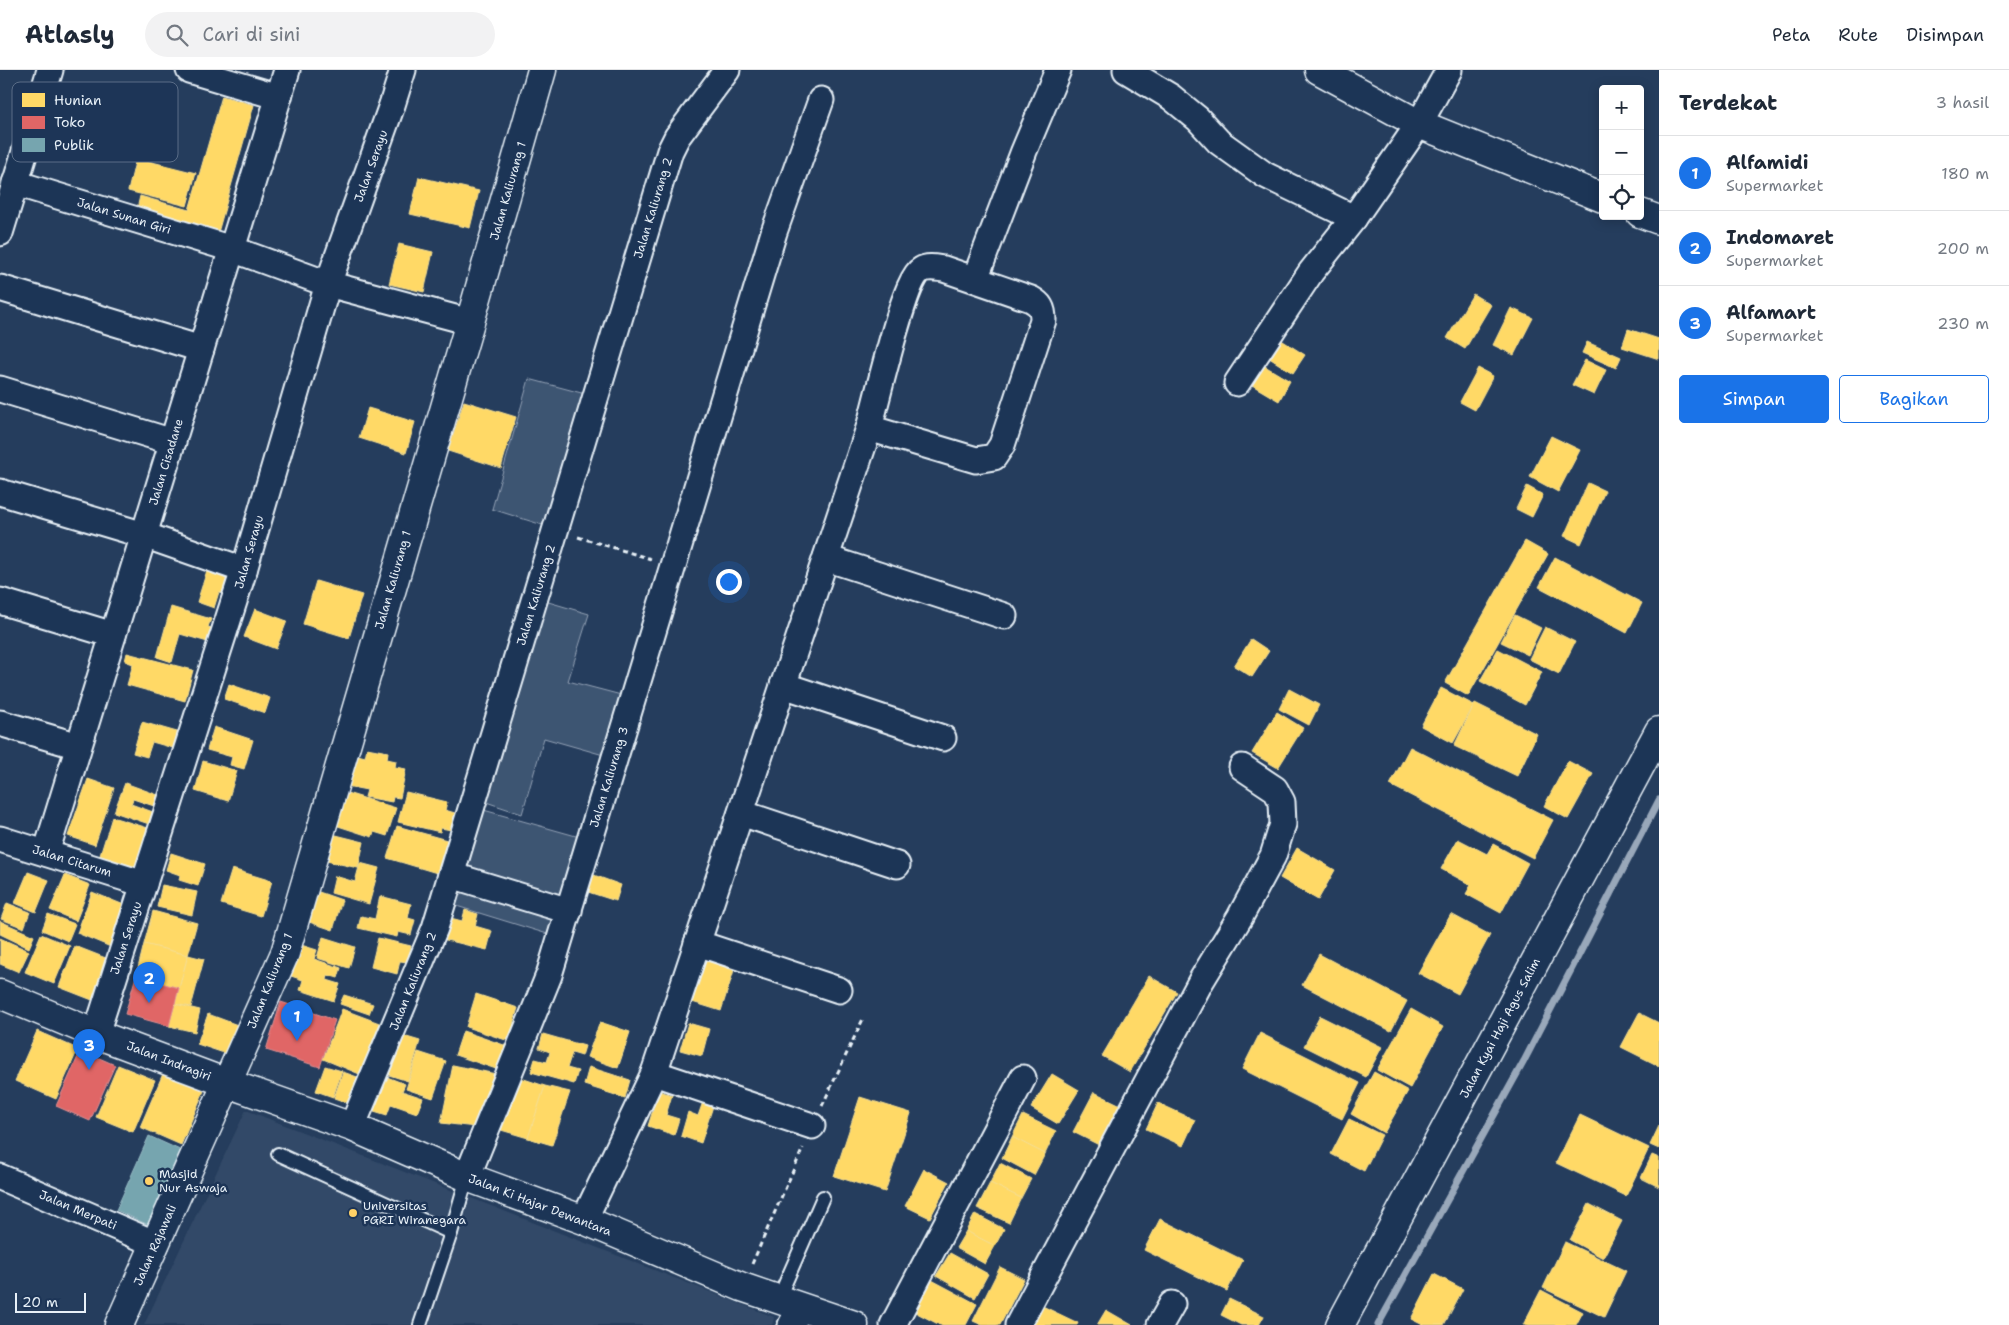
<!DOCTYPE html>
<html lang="id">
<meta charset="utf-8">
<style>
:root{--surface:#fff;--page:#f2f2f3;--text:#1f2937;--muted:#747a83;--line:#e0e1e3;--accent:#1a73e8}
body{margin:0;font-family:"Shantell Sans",sans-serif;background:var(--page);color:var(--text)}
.controls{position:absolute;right:15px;top:15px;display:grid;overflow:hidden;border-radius:5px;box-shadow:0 2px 12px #0003}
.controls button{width:45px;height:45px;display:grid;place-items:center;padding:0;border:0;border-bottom:1px solid var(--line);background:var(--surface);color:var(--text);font:25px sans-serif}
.scale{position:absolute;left:15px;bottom:12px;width:71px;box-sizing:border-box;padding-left:5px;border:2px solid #e8f1f8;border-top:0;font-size:14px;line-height:18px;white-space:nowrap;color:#e8f1f8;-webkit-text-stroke:4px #1d3557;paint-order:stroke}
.you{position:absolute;left:728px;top:511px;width:18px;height:18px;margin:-12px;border:4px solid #fff;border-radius:50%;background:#1a73e8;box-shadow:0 0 0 8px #1a73e833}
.badge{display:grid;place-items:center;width:32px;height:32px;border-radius:50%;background:var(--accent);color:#fff;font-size:16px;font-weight:700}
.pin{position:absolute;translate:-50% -41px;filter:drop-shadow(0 1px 2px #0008)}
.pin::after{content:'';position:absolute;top:26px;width:18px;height:15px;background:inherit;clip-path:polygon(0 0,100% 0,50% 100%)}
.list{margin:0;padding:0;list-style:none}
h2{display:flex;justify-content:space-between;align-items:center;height:65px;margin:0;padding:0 20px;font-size:21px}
h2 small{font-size:16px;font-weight:400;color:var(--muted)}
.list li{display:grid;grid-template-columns:32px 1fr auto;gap:15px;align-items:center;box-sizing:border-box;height:75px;padding:0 20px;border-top:1px solid var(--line)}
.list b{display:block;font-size:19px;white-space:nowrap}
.list p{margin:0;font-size:16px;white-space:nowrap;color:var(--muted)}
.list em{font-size:16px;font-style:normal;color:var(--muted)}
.actions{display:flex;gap:10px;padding:15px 20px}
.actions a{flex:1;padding:11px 0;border:1px solid var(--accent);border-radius:5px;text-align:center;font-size:18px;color:var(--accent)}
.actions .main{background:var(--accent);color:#fff}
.icon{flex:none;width:28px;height:28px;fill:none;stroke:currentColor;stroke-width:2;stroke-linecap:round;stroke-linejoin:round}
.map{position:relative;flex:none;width:1659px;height:1255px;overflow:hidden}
header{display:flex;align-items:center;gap:30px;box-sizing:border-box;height:70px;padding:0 25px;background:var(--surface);border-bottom:1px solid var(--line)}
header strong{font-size:24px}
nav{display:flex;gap:28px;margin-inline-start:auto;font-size:18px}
.search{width:350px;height:45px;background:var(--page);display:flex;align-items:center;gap:12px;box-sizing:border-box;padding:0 18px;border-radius:28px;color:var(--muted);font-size:19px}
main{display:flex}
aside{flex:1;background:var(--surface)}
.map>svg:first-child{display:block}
.built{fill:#334a68}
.green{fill:#3e5472;stroke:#93a2b5}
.homes{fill:#ffd966;stroke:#f8e092}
.shops{fill:#e06666;stroke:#e29092}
.public{fill:#76a5af;stroke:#98bcc5}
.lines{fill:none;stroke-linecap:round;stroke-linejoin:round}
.stream{stroke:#99a8ba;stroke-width:7}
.lane-casing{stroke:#e8f1f8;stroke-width:16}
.street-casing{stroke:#e8f1f8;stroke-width:29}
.secondary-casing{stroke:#e8f1f8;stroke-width:31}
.highway-casing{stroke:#e8f1f8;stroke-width:31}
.path{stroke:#e8f1f8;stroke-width:3;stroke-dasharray:5 4;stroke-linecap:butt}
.lane{stroke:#1d3557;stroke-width:12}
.street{stroke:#1d3557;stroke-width:25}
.secondary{stroke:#1d3557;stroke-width:28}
.highway{stroke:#1d3557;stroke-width:28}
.poi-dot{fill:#ffd166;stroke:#1d3557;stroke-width:2}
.labels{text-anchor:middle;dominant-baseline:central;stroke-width:5;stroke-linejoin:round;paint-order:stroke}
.street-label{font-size:12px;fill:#e8f1f8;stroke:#1d3557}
.poi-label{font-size:12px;fill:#e8f1f8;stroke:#1d3557;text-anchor:start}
.key{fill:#1d3557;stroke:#5a6d87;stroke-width:1}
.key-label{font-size:14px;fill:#e8f1f8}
</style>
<header>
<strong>Atlasly</strong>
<div class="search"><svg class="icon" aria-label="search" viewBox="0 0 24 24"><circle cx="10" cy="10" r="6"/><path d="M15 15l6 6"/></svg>Cari di sini</div>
<nav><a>Peta</a><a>Rute</a><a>Disimpan</a></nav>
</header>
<main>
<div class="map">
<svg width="1659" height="1255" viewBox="0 0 1659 1255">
<rect width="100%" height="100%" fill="#253d5d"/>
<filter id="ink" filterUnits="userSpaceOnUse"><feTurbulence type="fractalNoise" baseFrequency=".02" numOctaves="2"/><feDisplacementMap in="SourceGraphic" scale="10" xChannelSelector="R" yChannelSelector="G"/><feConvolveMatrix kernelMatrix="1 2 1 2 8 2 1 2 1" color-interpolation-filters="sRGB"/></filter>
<g filter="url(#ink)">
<!-- built -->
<path class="built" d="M246 1040 774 1247 772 1255H144Z"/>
<!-- green -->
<g class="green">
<path d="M529 309 589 325 549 457 492 439Z"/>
<path d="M545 531 589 544 568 611 625 626 607 686 544 668 522 744 483 731Z"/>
<path d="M480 739 583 768 554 866 450 834Z"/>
</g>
<!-- homes -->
<g class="homes">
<path d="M222 26 254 35 217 166 136 143 140 126 189 140Z"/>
<path d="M136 88 196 103 187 136 128 121Z"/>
<path d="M419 107 479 121 470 158 410 144Z"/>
<path d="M399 174 433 182 424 222 389 214Z"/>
<path d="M1473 224 1491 235 1465 279 1447 268Z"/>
<path d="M1511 238 1533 248 1514 285 1493 275Z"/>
<path d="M1628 259 1659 269V289L1622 277Z"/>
<path d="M1275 266 1305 285 1293 303 1263 284Z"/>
<path d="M1587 272 1621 287 1616 298 1582 283Z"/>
<path d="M1585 290 1606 300 1594 325 1572 315Z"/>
<path d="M1258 292 1290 311 1279 331 1247 312Z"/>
<path d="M1478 298 1493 306 1475 340 1460 332Z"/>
<path d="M464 331 516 347 501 398 448 381Z"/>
<path d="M368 338 415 352 406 383 359 368Z"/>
<path d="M1551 366 1580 380 1558 422 1530 407Z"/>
<path d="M1588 413 1605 421 1581 474 1564 466Z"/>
<path d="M1527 416 1543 425 1532 447 1516 439Z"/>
<path d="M1525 471 1548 484 1468 626 1445 613Z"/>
<path d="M1555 487 1642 533 1627 563 1539 517Z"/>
<path d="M209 494 232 501 225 524 219 522 214 538 197 532Z"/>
<path d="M316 511 362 525 349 568 303 554Z"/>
<path d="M171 537 211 549 208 557 215 559 211 573 180 564 172 592 157 587Z"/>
<path d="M255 539 287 551 276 579 244 567Z"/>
<path d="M1515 545 1541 558 1528 585 1501 572Z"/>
<path d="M1545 557 1575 572 1559 604 1529 589Z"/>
<path d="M1251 569 1269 581 1252 607 1234 596Z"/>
<path d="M1498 579 1542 602 1525 635 1480 611Z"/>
<path d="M127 583 193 600 185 631 127 615 133 594 125 591Z"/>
<path d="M229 614 270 628 265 643 224 629Z"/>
<path d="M1441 618 1474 635 1453 673 1421 656Z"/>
<path d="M1289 619 1319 635 1309 655 1279 639Z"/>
<path d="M1475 633 1537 664 1517 706 1454 676Z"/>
<path d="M1277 642 1303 658 1278 698 1252 683Z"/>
<path d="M142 652 177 662 173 678 152 672 147 687 133 683Z"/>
<path d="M214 657 253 670 244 699 230 695 232 687 207 680Z"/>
<path d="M1410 677 1553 750 1533 788 1390 715Z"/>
<path d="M367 678 388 682 387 689 396 691 395 697 406 699 400 728 393 727 392 732 365 727 367 720 346 716 349 702 354 703 358 685 365 687Z"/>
<path d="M203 691 237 701 228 731 195 721Z"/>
<path d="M1568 691 1593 704 1568 749 1544 736Z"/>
<path d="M88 709 114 718 95 775 68 766Z"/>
<path d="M125 713 158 725 154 736 133 729 131 734 153 742 149 754 114 742Z"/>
<path d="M406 722 447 732 445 740 455 743 451 760 441 758 440 762 398 752Z"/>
<path d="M347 723 396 738 387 766 374 762 372 767 332 754 338 735 343 736Z"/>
<path d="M112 747 148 758 133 806 97 795Z"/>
<path d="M397 756 447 770 437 803 387 788Z"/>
<path d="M328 763 364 772 358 798 322 790Z"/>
<path d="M1458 769 1487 784 1493 774 1528 793 1501 843 1466 824 1471 815 1441 799Z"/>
<path d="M1297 778 1335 800 1318 830 1280 808Z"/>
<path d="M171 783 205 794 198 816 179 810 180 805 166 800Z"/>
<path d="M360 793 379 798 369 834 331 823 335 806 355 812Z"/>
<path d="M232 799 272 811 261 846 221 834Z"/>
<path d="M28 802 49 810 36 842 15 833Z"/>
<path d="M591 804 621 815 616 831 585 821Z"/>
<path d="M65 805 90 815 76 851 50 840Z"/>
<path d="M162 815 197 822 192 845 157 837Z"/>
<path d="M316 821 342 830 333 860 306 851Z"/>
<path d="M92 822 134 839 118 880 77 863Z"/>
<path d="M380 826 411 834 408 848 415 850 411 865 398 862 397 867 358 858 361 846 375 849Z"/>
<path d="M7 833 30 842 24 858 1 849Z"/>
<path d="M465 840 478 844 475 856 492 861 487 880 442 869 447 847 462 851Z"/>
<path d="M153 841 197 853 188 885 144 874Z"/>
<path d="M48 844 75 854 68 871 42 860Z"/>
<path d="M1451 844 1490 865 1458 924 1418 903Z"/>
<path d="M0 851 34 866 29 878 0 864Z"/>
<path d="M41 864 70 876 54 914 25 902Z"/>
<path d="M323 867 355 877 349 898 317 888Z"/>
<path d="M0 868 29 881 19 902 0 894Z"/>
<path d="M378 868 411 876 407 892 400 891 397 904 371 897Z"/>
<path d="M144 874 188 885 179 918 136 906Z"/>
<path d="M301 875 317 880 314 889 341 898 338 908 328 905 327 910 340 914 334 931 300 920 303 910 291 906Z"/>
<path d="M75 876 116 892 100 933 59 917Z"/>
<path d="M1319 884 1407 931 1391 961 1302 915Z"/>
<path d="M188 885 204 889 191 937 175 934Z"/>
<path d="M707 885 736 894 721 941 692 932Z"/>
<path d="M1149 906 1177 922 1130 1002 1102 986Z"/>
<path d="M476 924 518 938 513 954 517 955 512 972 466 957Z"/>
<path d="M344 925 373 934 369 944 340 934Z"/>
<path d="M175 934 200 940 195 962 169 956Z"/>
<path d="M342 939 382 954 362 1005 323 989Z"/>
<path d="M1411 939 1443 957 1410 1018 1377 1000Z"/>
<path d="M1639 943 1659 953V996L1621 977Z"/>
<path d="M208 944 243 957 233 986 197 974Z"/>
<path d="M1320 946 1382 977 1366 1007 1304 976Z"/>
<path d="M600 952 630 962 618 998 587 987Z"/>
<path d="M688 953 709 959 702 986 680 980Z"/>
<path d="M37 961 78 979 56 1029 15 1011Z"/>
<path d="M463 961 507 976 499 1000 455 985Z"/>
<path d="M1260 963 1360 1013 1342 1049 1242 999Z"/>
<path d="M543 964 585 976 582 986 572 983 567 998 578 1001 574 1014 531 1002 535 989 547 992 550 982 539 978Z"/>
<path d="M400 965 420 971 408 1011 389 1005Z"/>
<path d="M418 982 446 991 433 1028 406 1019Z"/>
<path d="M118 995 155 1010 133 1062 96 1047Z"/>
<path d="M453 995 496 1004 484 1058 441 1053Z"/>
<path d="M325 996 342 1001 333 1027 316 1021Z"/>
<path d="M589 997 630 1010 625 1028 584 1015Z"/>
<path d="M165 999 206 1016 181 1075 140 1057Z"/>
<path d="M343 1002 366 1010 357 1036 334 1028Z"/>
<path d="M1374 1002 1408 1021 1384 1063 1351 1044Z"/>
<path d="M1052 1004 1079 1020 1058 1054 1031 1038Z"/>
<path d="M387 1007 405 1014 402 1021 423 1028 417 1043 391 1034 387 1045 374 1041Z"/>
<path d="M518 1007 545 1016 528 1068 501 1060Z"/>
<path d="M545 1016 570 1022 552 1075 528 1068Z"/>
<path d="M659 1021 672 1025 666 1045 679 1049 674 1065 648 1056Z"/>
<path d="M1094 1022 1123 1036 1101 1076 1073 1062Z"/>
<path d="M705 1026 715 1030 701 1073 681 1066 688 1042 698 1046Z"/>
<path d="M860 1027 911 1043 885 1122 834 1106Z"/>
<path d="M1158 1033 1195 1050 1183 1076 1146 1059Z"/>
<path d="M1023 1045 1056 1061 1045 1084 1012 1067Z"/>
<path d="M1580 1045 1649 1078 1626 1126 1556 1093Z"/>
<path d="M1349 1049 1382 1065 1364 1101 1331 1084Z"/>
<path d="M1659 1056V1079L1650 1075Z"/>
<path d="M1012 1067 1045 1084 1034 1105 1002 1088Z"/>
<path d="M1652 1085 1659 1088V1117L1641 1108Z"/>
<path d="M1000 1093 1031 1109 1021 1128 990 1113Z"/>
<path d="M924 1099 949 1112 930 1148 905 1136Z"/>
<path d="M990 1113 1021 1128 1009 1153 977 1138Z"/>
<path d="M1589 1134 1622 1151 1603 1188 1570 1170Z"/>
<path d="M975 1144 1004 1159 995 1176 966 1161Z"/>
<path d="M1160 1149 1243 1190 1227 1221 1144 1180Z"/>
<path d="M966 1161 995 1176 985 1194 956 1178Z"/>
<path d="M1565 1172 1626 1201 1604 1247 1543 1218Z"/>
<path d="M950 1183 988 1204 975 1228 936 1206Z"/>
<path d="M1000 1197 1024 1209 1000 1255H982L973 1251Z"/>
<path d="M1434 1204 1463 1219 1444 1255H1423L1411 1249Z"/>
<path d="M928 1208 977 1234 966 1255H940L911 1240Z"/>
<path d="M1541 1220 1583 1242 1576 1255H1523Z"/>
<path d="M1229 1229 1264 1246 1259 1255H1241L1221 1245Z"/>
<path d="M1034 1232 1078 1253 1077 1255H1022Z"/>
<path d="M1106 1240 1132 1255H1097Z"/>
</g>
<!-- shops -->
<g class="shops">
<path d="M136 906 179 918 169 956 125 944Z"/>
<path d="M281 932 335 950 320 997 266 980Z"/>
<path d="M81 980 115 995 90 1051 56 1036Z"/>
</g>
<!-- public -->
<path class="public" d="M149 1066 182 1081 149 1155 116 1140Z"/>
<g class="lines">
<!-- stream -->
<path class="stream" d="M1378 1255 1524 991 1659 730"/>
<!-- lane casing -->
<g class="lane-casing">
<g id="lane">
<path d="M278 1084 451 1163"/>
<path d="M778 1230 823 1127"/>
<path d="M420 1255 451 1163 467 1107"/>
</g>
</g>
<!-- street casing -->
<g class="street-casing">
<g id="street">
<path d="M189 0 279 27"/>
<path d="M1126 0 1171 27 1198 49 1219 72 1265 105 1354 148"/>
<path d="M15 113 232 179 328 214 470 252"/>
<path d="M0 163 50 0"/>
<path d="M975 209 1024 81 1058 0"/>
<path d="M0 218 201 279"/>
<path d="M1237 313 1311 202 1354 148 1419 54 1449 0"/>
<path d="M0 319 173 372"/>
<path d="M0 422 144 465 244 500"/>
<path d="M826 488 1004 546"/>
<path d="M0 531 113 565"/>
<path d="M783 615 943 668"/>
<path d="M0 653 78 676"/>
<path d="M741 743 897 795"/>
<path d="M0 769 144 814"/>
<path d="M46 783 287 0"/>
<path d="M451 805 569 841"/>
<path d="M697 873 839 920"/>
<path d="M96 964 244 500 328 214 392 35 403 0"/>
<path d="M654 1003 812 1056"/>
<path d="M352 1057 435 858 670 81 677 67 727 0"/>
<path d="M0 1107 156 1174"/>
<path d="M467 1107 549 905 774 162 821 30"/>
<path d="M584 1150 654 1003 869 358C876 334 904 209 921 200 928 196 936 198 944 199L1031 229C1040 234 1043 238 1043 250L1002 375 994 387 976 390 869 358"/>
<path d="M791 1255 800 1238"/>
<path d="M893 1255 1023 1008"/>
<path d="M1018 1255 1201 911 1240 847 1273 786 1283 754 1282 732 1275 719 1242 697"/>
<path d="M1160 1255 1172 1234"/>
</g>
</g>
<!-- secondary casing -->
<g class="secondary-casing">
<g id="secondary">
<path d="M0 924 96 964 227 1013 352 1057 467 1107 584 1150 742 1217 854 1255"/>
<path d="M119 1255 285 883 470 252 542 0"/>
<path d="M1340 1255 1659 661"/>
</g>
</g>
<!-- highway casing -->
<g class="highway-casing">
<g id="highway">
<path d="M1319 0 1419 54 1603 128"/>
<path d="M1640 143 1659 150"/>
</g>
</g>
<!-- path -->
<g class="path">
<path d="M578 467 651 489"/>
<path d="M822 1036 863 949"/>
<path d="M752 1194 803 1078"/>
</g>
<!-- lane -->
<use href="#lane" class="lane"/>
<!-- street -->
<use href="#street" class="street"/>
<!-- secondary -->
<use href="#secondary" class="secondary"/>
<!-- highway -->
<use href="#highway" class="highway"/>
</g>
</g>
<!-- markers -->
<g class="poi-dot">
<circle cx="149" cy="1111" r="5"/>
<circle cx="353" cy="1143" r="5"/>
</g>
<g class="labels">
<!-- street labels -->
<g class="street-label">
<text transform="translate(371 96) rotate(-70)">Jalan Serayu</text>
<text transform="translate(508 121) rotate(-74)">Jalan Kaliurang 1</text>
<text transform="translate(653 138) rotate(-73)">Jalan Kaliurang 2</text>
<text transform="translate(124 146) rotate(17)">Jalan Sunan Giri</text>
<text transform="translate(166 392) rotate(-73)">Jalan Cisadane</text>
<text transform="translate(249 482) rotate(-74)">Jalan Serayu</text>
<text transform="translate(393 510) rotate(-74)">Jalan Kaliurang 1</text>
<text transform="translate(536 525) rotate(-73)">Jalan Kaliurang 2</text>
<text transform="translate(609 707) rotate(-73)">Jalan Kaliurang 3</text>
<text transform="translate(72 791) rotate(17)">Jalan Citarum</text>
<text transform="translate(126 868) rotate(-72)">Jalan Serayu</text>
<text transform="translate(270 911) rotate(-68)">Jalan Kaliurang 1</text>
<text transform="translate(413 911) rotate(-68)">Jalan Kaliurang 2</text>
<text transform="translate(1500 958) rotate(-62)">Jalan Kyai Haji Agus Salim</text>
<text transform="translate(169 991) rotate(21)">Jalan Indragiri</text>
<text transform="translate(540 1135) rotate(21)">Jalan Ki Hajar Dewantara</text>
<text transform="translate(78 1140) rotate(23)">Jalan Merpati</text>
<text transform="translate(155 1175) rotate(-66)">Jalan Rajawali</text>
</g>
<!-- poi labels -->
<g class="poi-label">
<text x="159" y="1104">Masjid<tspan x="159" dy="14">Nur Aswaja</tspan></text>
<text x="363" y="1136">Universitas<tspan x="363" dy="14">PGRI Wiranegara</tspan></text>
</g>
</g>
<!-- legend -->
<rect x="12" y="12" width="166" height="80" rx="8" class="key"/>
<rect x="22" y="23" width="23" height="14" fill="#ffd966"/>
<rect x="22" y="46" width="23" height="13" fill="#e06666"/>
<rect x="22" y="68" width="23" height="14" fill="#76a5af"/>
<g class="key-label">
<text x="54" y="35">Hunian</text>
<text x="54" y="57">Toko</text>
<text x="54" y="80">Publik</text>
</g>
</svg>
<div class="controls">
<button>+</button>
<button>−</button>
<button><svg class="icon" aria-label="locate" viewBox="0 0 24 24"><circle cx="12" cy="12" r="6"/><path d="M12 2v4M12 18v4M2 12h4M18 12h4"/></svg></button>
</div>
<div class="scale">20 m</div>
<div class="you"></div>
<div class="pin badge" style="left:297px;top:971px">1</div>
<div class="pin badge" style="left:149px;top:933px">2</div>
<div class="pin badge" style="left:89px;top:1000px">3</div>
</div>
<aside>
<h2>Terdekat<small>3 hasil</small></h2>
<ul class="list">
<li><span class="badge">1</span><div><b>Alfamidi</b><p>Supermarket</p></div><em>180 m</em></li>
<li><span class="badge">2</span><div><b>Indomaret</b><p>Supermarket</p></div><em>200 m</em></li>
<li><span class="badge">3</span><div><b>Alfamart</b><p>Supermarket</p></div><em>230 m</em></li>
</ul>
<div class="actions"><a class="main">Simpan</a><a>Bagikan</a></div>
</aside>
</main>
